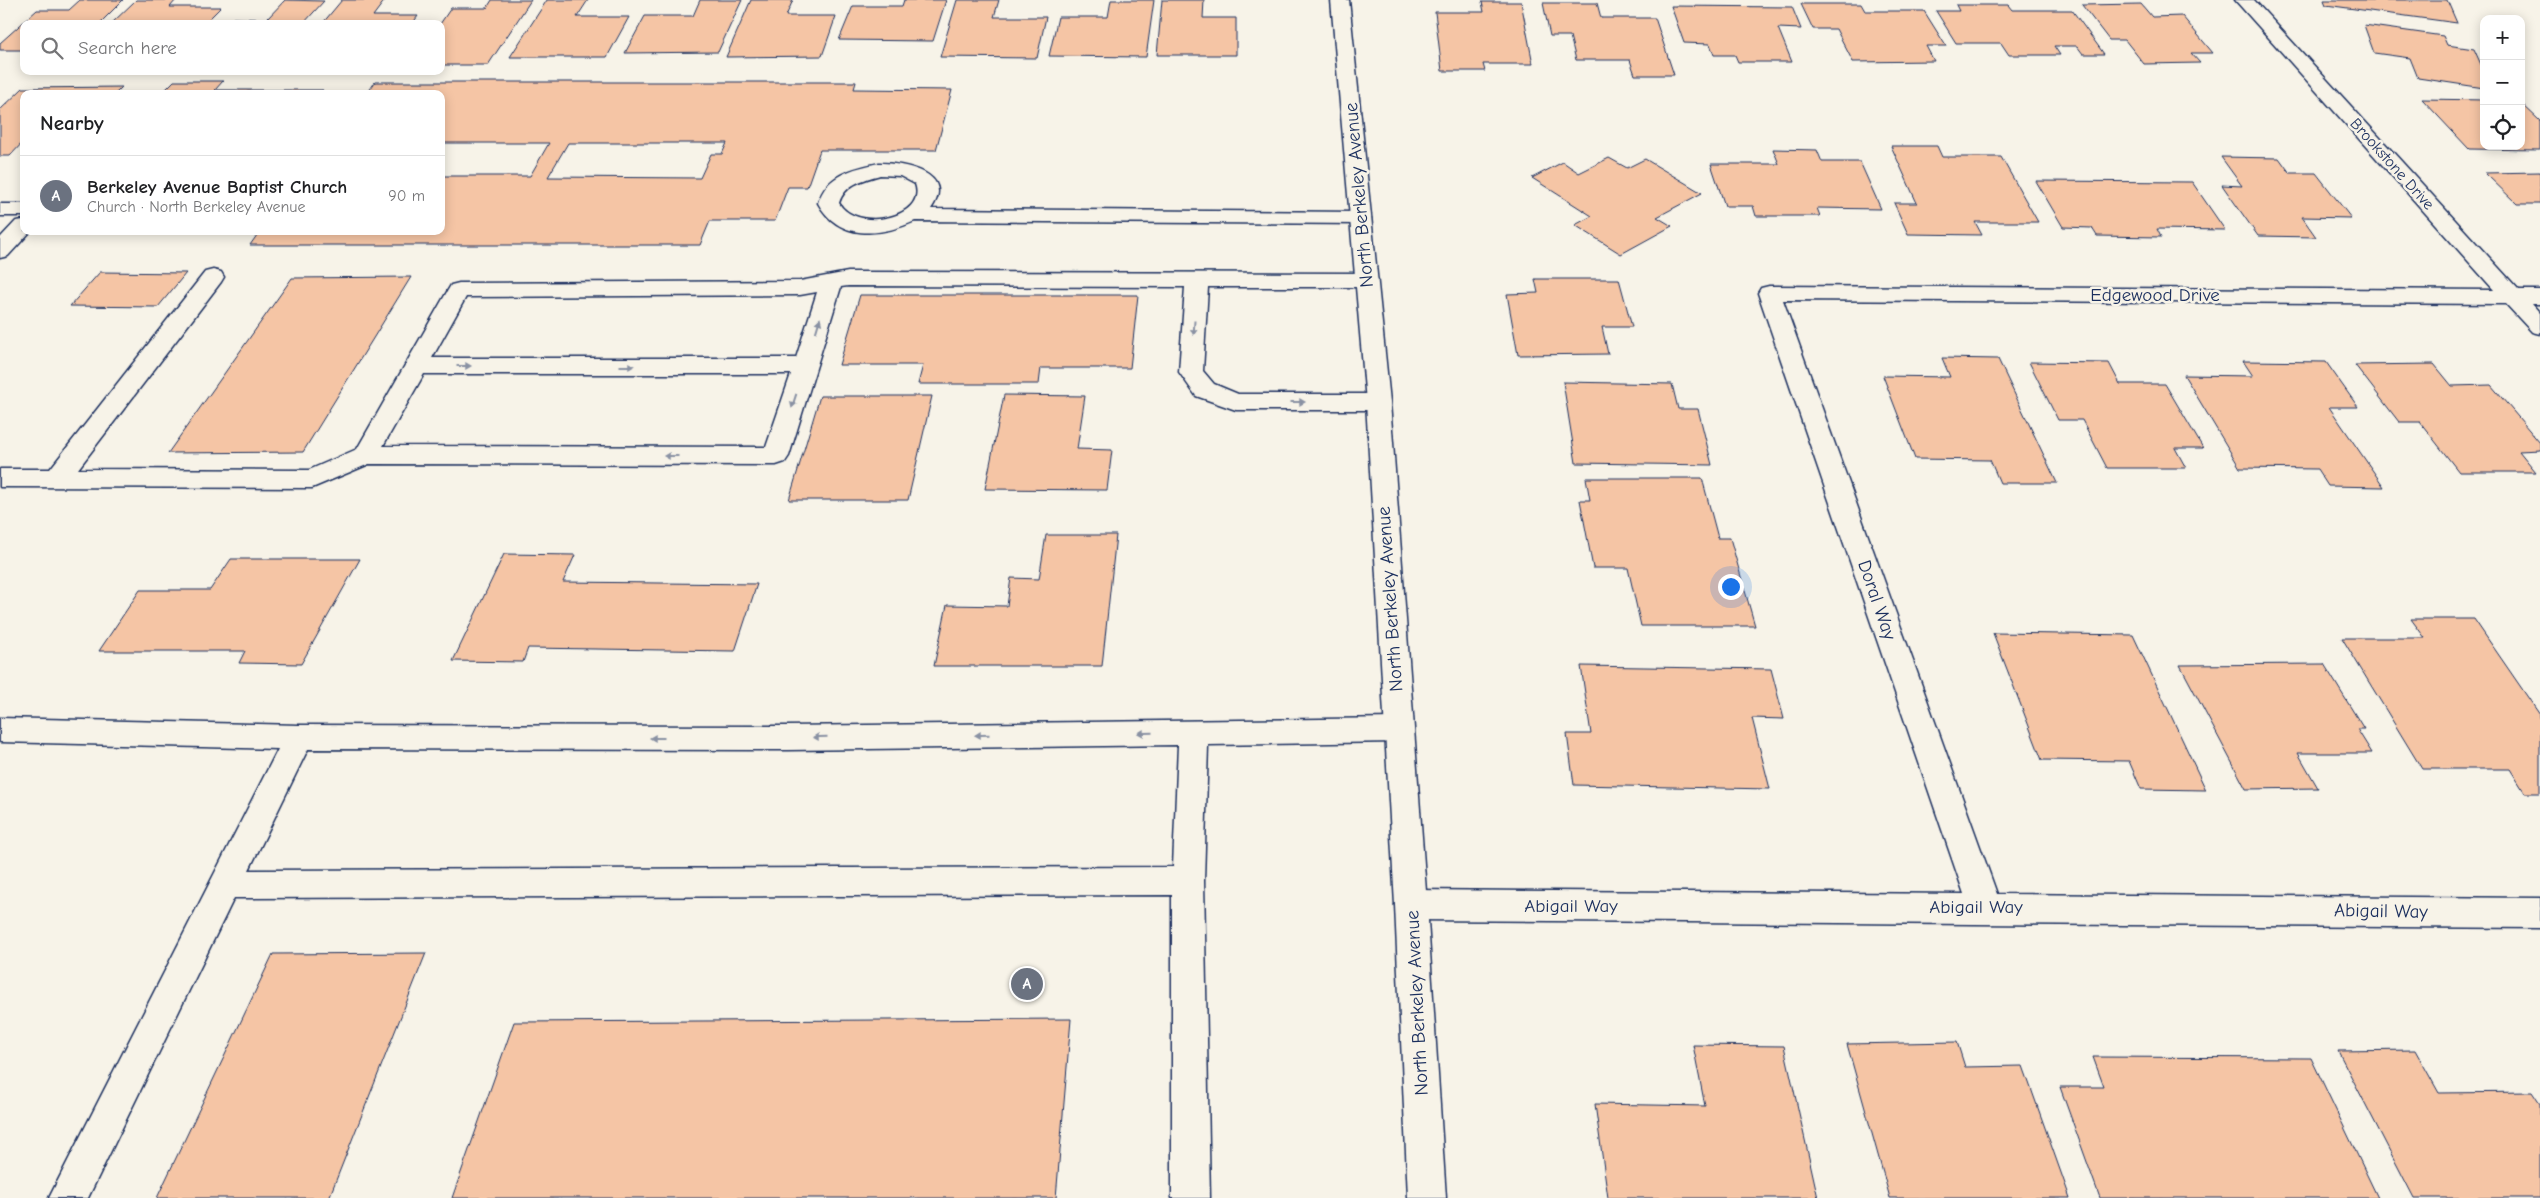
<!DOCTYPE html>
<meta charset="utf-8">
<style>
:root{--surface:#fff;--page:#f2f2f2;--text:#202124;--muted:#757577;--line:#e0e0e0;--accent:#1a73e8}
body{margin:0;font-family:"Comic Neue",sans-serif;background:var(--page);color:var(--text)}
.controls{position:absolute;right:15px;top:15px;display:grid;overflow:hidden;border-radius:10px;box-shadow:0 2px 12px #0003}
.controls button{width:45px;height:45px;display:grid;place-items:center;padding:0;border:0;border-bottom:1px solid var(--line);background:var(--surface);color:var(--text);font:25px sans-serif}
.you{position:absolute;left:1730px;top:586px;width:18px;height:18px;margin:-12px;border:4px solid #fff;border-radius:50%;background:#1a73e8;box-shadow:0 0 0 8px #1a73e833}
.badge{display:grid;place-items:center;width:32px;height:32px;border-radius:50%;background:var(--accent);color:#fff;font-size:16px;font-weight:700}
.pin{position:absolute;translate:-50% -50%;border:2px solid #fff;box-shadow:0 1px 5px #0006}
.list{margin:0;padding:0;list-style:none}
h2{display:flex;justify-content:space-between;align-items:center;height:65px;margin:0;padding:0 20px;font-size:21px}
h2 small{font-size:16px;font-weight:400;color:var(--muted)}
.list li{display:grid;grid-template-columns:32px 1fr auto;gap:15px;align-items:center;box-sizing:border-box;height:80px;padding:0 20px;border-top:1px solid var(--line)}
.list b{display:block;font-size:19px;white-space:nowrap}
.list p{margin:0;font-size:16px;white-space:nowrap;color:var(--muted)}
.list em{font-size:16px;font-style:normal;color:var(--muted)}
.icon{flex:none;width:28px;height:28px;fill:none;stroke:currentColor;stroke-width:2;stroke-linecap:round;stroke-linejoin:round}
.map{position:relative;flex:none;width:2540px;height:1198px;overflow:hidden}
.search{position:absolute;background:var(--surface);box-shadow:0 2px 12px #0003;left:20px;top:20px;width:425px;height:55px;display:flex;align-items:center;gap:12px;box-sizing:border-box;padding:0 18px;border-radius:10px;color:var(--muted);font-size:19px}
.panel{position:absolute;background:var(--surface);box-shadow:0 2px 12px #0003;left:20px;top:90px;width:425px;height:145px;border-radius:10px}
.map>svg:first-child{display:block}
.building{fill:#f5c5a5;stroke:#1b2f5e;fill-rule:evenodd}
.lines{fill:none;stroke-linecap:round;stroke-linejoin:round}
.service-casing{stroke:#1b2f5e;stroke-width:3}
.minor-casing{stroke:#1b2f5e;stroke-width:3}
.tertiary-casing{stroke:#1b2f5e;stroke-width:3}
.service{fill:#f7f3e8;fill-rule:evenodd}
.minor{fill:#f7f3e8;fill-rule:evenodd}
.tertiary{fill:#f7f3e8;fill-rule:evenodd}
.oneway{fill:#8991a3}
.labels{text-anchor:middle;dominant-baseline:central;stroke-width:5;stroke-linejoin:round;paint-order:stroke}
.far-street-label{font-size:16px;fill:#1b2f5e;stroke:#f7f3e8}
.street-label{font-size:19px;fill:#1b2f5e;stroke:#f7f3e8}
</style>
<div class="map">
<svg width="2540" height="1198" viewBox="0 0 2540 1198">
<rect width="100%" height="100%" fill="#f7f3e8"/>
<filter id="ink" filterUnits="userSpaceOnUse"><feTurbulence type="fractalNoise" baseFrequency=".02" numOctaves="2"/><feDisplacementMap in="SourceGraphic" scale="10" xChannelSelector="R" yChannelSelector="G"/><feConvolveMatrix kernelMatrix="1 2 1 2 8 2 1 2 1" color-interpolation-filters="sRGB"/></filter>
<g filter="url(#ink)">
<!-- building -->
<g class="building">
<path d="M80 0H123L99 24H24V50H0V43L37 10H69Z"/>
<path d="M136 0H176L170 7H221L204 24H111Z"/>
<path d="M285 0 324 1 303 24H227L233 18 267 19Z"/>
<path d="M342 0H385L373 16H418L412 24H322Z"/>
<path d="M492 0H531L488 65H441L440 24 451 8H487Z"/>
<path d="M547 0H588L577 17H629L607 57H510Z"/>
<path d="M700 0H742L718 52 625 53 645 16H693Z"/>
<path d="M751 0H793L786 16H836L822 56 726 57Z"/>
<path d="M904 0H946L933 41 839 40 853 6H902Z"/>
<path d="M957 0H999L994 17H1046L1037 58 940 57Z"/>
<path d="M1111 0H1154L1146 57 1049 56 1058 17H1108Z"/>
<path d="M1162 0H1204L1203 18H1236V55H1157Z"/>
<path d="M2324 0H2447L2457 23 2326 5Z"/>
<path d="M1482 2H1521L1533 64H1483L1485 71H1442L1435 12H1484Z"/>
<path d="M1543 3H1597L1601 18H1655L1674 75H1635L1630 60H1576L1570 36H1550Z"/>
<path d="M1801 4H1861L1865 11H1924L1946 46H1926L1934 61 1853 62 1836 29H1813Z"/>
<path d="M2141 4 2152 17 2182 16 2213 53H2191L2200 63 2144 64 2125 40H2109L2082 5Z"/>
<path d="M1956 5H2008L2012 10H2072L2104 54H2083L2077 46H2054L2060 55H2009L2001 43H1956L1936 11H1959Z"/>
<path d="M1671 6 1792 7 1801 29 1778 28 1792 62H1738L1735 55H1714L1710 44 1684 43Z"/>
<path d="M2364 25 2443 36 2447 45 2474 49 2484 71V88L2418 78 2410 58 2374 53Z"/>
<path d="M174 81H223L215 90H323L320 94H161Z"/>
<path d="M375 82H856L854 89 952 90 936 150H820L807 187H788L775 221H710L700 245H250L260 231H441V176H530L549 143H441V94H367ZM568 143H727L722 154H711L700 178 548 177Z"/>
<path d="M122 87 115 94H24V141L10 156H0V110L23 88Z"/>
<path d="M2422 99 2484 100V146H2521V103L2540 121V150L2469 149Z"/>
<path d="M1891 146H1937L1942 157H2001L2038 222H1975L1982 235 1908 234 1894 203H1917Z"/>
<path d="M1773 149 1817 150 1822 162H1860L1881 209 1817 208 1820 216H1756L1753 206H1725L1711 164H1779Z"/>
<path d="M2221 157 2279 158 2290 173H2316L2351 218 2302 217 2316 237 2258 236 2222 185 2242 186Z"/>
<path d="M1609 158 1627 168 1645 159 1702 193 1657 217 1672 226 1621 254 1575 225 1592 216 1532 178 1563 162 1579 173Z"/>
<path d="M2540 172V204H2517L2485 173Z"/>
<path d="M2036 181 2192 182 2225 230 2157 229 2161 237 2097 236 2092 228 2063 227Z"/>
<path d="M100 272 186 273 158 307 70 306Z"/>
<path d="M411 277 303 452 168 453 292 278Z"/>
<path d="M1535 279H1619L1632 327H1602L1608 354 1518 355 1507 294 1538 293Z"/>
<path d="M860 295H1138L1130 368H1041L1039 384H918L923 365H839Z"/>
<path d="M1942 358 1998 359 2057 483H2000L1990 460 1915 459 1883 376 1950 377Z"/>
<path d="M2243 361 2326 362 2358 407H2329L2384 487 2328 486 2317 469 2240 468 2184 375 2253 376Z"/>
<path d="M2029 362 2109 363 2120 384H2165L2203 448H2175L2186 468H2107L2082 420H2058Z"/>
<path d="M2434 364 2452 386 2491 385 2540 443V450L2519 451 2536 472H2459L2420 422H2399L2355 365Z"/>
<path d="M1563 382 1672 384 1678 409H1698L1712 465 1576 463Z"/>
<path d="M1004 395 1085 396 1077 449 1112 450 1107 490 985 489Z"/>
<path d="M820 396H932L908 500H789Z"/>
<path d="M1586 478H1702L1718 538H1730L1755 626H1641L1628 568H1593L1580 500H1590Z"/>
<path d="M1046 535H1116L1102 666H934L947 605 1007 606 1011 578 1039 579Z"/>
<path d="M504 554 575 555 563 582 757 584 735 651 528 648 523 662 453 661Z"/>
<path d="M231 559H360L301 664 239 663 245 651H99L140 590H210Z"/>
<path d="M2411 619H2474L2540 715V793H2525L2510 769H2422L2342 638H2425Z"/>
<path d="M1993 633 2133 635 2206 790 2141 789 2129 761 2042 760Z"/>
<path d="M2324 664 2364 729H2357L2372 753H2298L2318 788 2246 789 2180 665Z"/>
<path d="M1581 666 1771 669 1784 719 1752 718 1770 789 1574 785 1567 734H1591Z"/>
<path d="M426 953 329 1198H157L273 954Z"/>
<path d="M1071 1019 1056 1198H452L514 1022Z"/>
<path d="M1957 1042 1965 1067 2023 1066 2070 1198H1890L1847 1044Z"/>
<path d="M1693 1045 1784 1046 1818 1198H1608L1595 1104 1705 1106Z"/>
<path d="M2415 1050 2439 1093 2532 1092 2540 1104V1198H2414L2338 1051Z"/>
<path d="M2093 1057 2311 1058 2378 1198H2100L2060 1087H2104Z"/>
</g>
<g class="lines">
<!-- service casing -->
<g class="service-casing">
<g id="service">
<path d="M879 163C904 163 957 173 931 209L1360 212 1368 213 1371 218 1368 223 1360 224 915 221C880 237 839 241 818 203 827 174 852 169 879 163ZM880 175 900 176 915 184C928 218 856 233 839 203 845 184 863 180 880 175Z"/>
<path d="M213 270 221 272 224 277 221 282 78 469 309 470 357 449 448 290 451 285 459 283 800 281 848 272 1367 273 1375 275 1378 280 1375 285 1367 287H1208L1203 371 1214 384 1238 394H1378L1387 396 1390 402 1387 408 1378 410H1236L1196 396 1179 372 1185 287 848 286 841 287 789 456 785 462 776 465 369 464 312 488 0 487V469H50L205 272ZM817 292 796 358H432L466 297 800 295ZM424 374H791L766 447 383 446Z"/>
<path d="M0 718 299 725 788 726 1398 718 1408 721 1413 730 1408 739 1398 742 1208 745 1204 881 1210 1198H1172V895L234 898 88 1198H49L278 749 0 742ZM1178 745 1173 867 249 870 308 749 788 750Z"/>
</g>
</g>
<!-- minor casing -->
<g class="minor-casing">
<g id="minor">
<path d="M2235 0H2254L2519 290H2540V304H2532L2540 313V334L2532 332 2506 304 1783 300 1997 894 2540 898V928L1411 920 1400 915 1395 905 1400 895 1411 890 1964 894 1758 293 1761 288 1769 286 2494 290Z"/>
<rect x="0" y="204" width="24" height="12"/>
<path d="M24 220V231H31L8 256 0 258V238L16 221Z"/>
</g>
</g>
<!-- tertiary casing -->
<g class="tertiary-casing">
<path id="tertiary" d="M1331 0H1349L1390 402 1427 905 1446 1198H1408L1395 905 1366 402Z"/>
</g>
<!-- service -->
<use href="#service" class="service"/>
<!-- minor -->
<use href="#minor" class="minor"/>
<!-- tertiary -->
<use href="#tertiary" class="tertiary"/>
</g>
<!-- one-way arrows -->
<defs><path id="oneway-solid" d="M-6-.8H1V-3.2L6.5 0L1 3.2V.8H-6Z" transform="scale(1.25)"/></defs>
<g class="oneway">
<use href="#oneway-solid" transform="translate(818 325) rotate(-73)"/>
<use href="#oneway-solid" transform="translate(1194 328) rotate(94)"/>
<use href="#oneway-solid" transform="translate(464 366)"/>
<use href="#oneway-solid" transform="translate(627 366)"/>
<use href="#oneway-solid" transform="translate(794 401) rotate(108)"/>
<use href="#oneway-solid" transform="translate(1298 402)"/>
<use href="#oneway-solid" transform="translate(671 456) rotate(-180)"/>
<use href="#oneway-solid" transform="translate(1145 733) rotate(179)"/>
<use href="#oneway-solid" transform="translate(982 735) rotate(179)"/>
<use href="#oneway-solid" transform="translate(820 737) rotate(179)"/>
<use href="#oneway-solid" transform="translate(657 738) rotate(-180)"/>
</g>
</g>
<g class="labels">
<!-- far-street labels -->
<g class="far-street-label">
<text transform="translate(2392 164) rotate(48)">Brookstone Drive</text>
</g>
<!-- street labels -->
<g class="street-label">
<text transform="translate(1359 195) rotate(-95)">North Berkeley Avenue</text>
<text x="2155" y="295">Edgewood Drive</text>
<text transform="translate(1390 599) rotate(-94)">North Berkeley Avenue</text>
<text transform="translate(1877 600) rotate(71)">Doral Way</text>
<text x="1571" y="906">Abigail Way</text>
<text x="1976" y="907">Abigail Way</text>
<text transform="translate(2381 911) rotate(1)">Abigail Way</text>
<text transform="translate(1417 1003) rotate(-93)">North Berkeley Avenue</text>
</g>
</g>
</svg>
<div class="controls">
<button>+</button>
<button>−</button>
<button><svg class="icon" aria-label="locate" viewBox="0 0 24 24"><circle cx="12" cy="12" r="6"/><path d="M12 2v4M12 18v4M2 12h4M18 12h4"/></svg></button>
</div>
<div class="you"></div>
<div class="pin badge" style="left:1027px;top:984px;background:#6b7280">A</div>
<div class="search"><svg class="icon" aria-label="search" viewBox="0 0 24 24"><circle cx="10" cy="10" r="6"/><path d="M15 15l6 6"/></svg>Search here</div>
<section class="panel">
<h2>Nearby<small></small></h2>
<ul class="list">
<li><span class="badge" style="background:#6b7280">A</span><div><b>Berkeley Avenue Baptist Church</b><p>Church · North Berkeley Avenue</p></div><em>90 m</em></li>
</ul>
</section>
</div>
